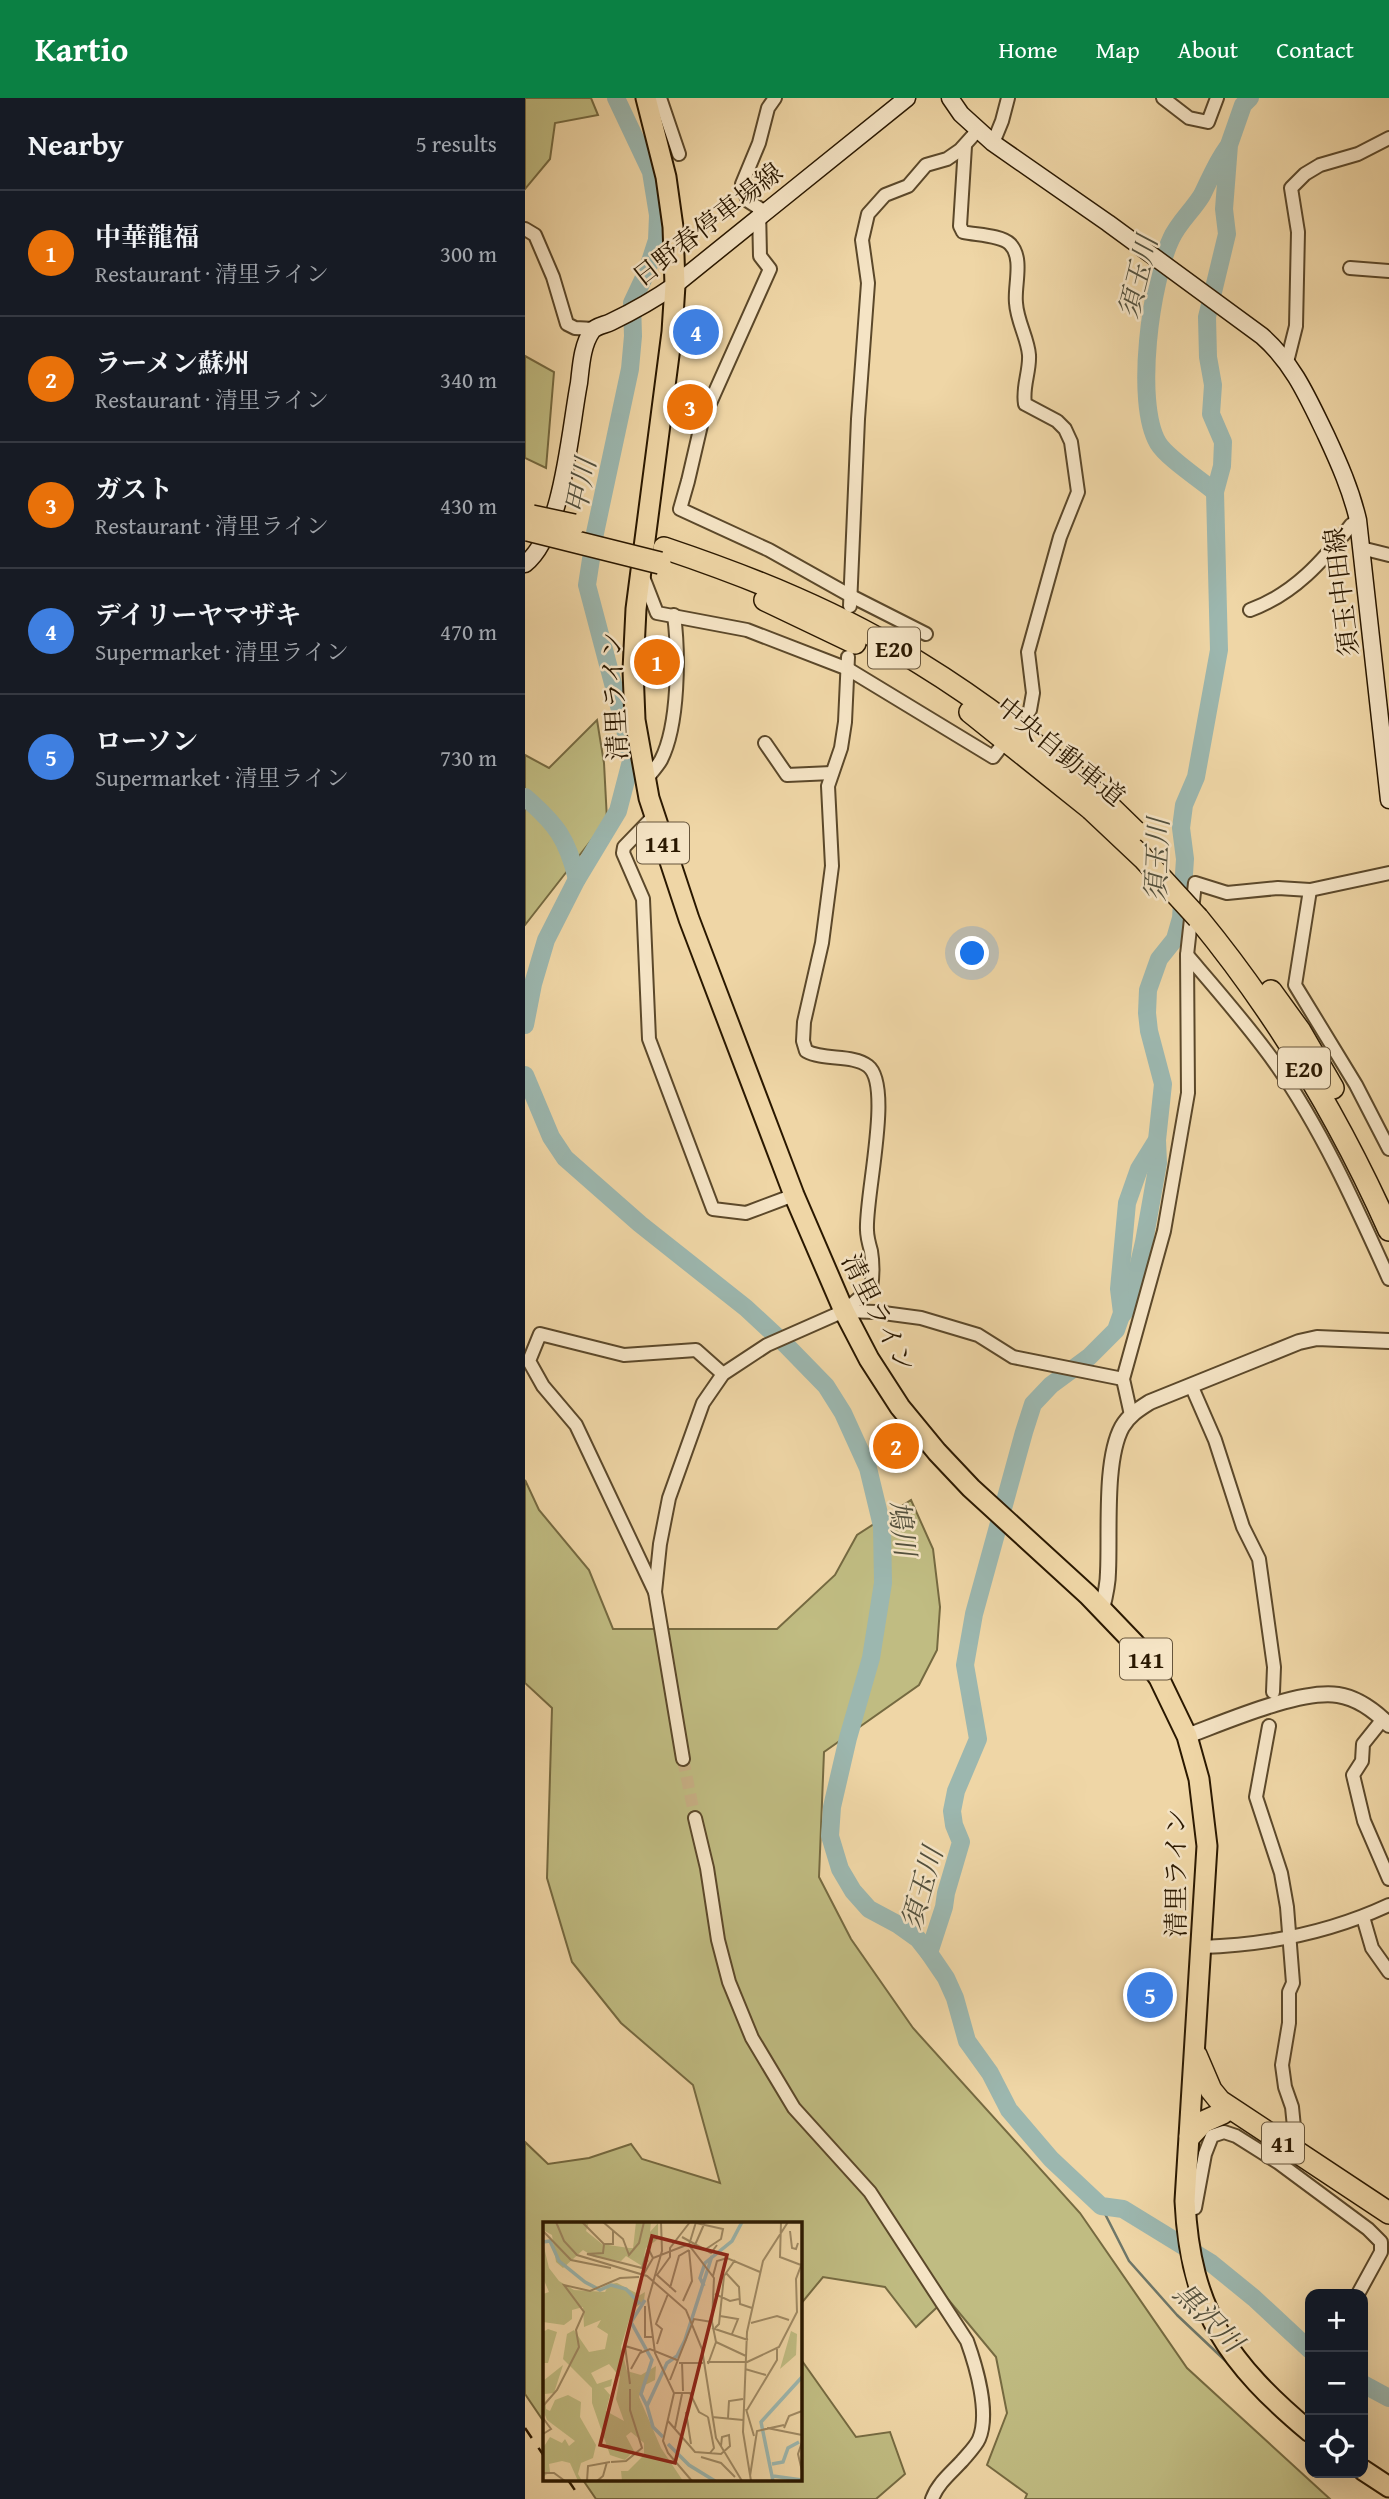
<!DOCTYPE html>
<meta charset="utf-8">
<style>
:root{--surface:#171b24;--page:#242831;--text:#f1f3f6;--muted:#9ea1a6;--line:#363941;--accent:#0b8043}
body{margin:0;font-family:"Gentium Book Plus","Noto Serif JP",serif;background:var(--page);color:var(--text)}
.controls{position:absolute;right:21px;bottom:21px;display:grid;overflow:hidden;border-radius:14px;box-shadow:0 7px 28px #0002}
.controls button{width:63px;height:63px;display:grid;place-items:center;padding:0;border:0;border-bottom:2px solid var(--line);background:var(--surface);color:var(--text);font:35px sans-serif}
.you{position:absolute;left:448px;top:856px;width:24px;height:24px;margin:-18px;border:5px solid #fff;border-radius:50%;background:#1a73e8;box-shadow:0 0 0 10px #1a73e833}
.badge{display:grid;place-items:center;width:46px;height:46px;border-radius:50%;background:var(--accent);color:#fff;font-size:23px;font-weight:700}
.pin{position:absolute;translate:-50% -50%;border:4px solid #fff;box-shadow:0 2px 7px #0006}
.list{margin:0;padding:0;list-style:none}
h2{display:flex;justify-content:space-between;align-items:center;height:91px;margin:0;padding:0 28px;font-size:30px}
h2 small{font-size:23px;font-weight:400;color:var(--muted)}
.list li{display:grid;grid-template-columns:46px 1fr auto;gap:21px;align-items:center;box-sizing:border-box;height:126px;padding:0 28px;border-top:2px solid var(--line)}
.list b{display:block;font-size:26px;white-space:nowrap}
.list p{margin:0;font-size:23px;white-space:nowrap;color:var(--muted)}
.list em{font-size:23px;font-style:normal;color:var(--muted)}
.icon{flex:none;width:38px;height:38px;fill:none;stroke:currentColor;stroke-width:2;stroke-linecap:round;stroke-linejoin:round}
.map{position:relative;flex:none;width:864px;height:2401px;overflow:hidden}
header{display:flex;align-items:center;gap:42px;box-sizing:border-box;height:98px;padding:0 35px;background:var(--accent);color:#fff}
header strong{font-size:33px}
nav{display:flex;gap:38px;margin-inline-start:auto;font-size:24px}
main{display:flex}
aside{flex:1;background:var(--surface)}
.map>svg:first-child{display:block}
.green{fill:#c0bc82;stroke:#756a41;stroke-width:2}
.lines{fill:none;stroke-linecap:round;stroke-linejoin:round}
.stream{stroke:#6e7769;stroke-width:2.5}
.river{stroke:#9cb7af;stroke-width:18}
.minor-tunnel{stroke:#c8b085;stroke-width:12;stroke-dasharray:12 6;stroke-linecap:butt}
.minor-casing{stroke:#5b482a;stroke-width:16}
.tertiary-casing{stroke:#5b482a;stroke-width:18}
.secondary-casing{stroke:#2a1800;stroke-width:19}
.trunk-casing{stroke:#2a1800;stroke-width:23}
.motorway-casing{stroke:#2a1800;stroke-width:24}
.minor{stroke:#f5e4c5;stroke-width:12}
.tertiary{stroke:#f5e4c5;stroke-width:14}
.secondary{stroke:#f5e4c5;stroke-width:16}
.trunk{stroke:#efd6a6;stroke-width:19}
.motorway{stroke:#efd6a6;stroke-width:21}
.rail{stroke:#2a1800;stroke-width:2.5;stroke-dasharray:12 12;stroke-linecap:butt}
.motorway-bridge-casing{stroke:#2a1800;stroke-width:24;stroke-linecap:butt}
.motorway-bridge{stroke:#efd6a6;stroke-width:21}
.labels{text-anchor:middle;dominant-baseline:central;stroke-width:5;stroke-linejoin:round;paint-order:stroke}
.shield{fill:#f5e4c5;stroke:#67553b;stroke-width:2}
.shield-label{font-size:24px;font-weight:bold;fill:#2a1800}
.street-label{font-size:26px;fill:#2a1800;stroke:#f5e4c5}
.water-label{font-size:28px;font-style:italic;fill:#52503d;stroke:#f5e4c5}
.inset-river{fill:none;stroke:#9cb7af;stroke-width:3.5}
.inset-road{fill:none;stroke:#a08a64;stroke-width:2}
.view{fill:#8f2418;fill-opacity:0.15;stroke:#8f2418;stroke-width:3.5}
.inset-edge{fill:none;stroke:#2a1800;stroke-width:3.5}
</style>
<header>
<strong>Kartio</strong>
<nav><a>Home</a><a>Map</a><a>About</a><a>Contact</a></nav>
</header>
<main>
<aside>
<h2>Nearby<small>5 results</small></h2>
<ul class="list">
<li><span class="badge" style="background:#e8710a">1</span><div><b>中華龍福</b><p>Restaurant · 清里ライン</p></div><em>300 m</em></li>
<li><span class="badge" style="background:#e8710a">2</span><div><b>ラーメン蘇州</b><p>Restaurant · 清里ライン</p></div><em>340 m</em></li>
<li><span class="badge" style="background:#e8710a">3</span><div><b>ガスト</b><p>Restaurant · 清里ライン</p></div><em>430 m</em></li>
<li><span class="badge" style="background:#3f7fe0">4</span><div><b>デイリーヤマザキ</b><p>Supermarket · 清里ライン</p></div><em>470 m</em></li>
<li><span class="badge" style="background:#3f7fe0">5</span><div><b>ローソン</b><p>Supermarket · 清里ライン</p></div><em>730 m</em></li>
</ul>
</aside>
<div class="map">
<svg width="864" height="2401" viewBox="0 0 864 2401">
<rect width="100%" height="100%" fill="#efd6a6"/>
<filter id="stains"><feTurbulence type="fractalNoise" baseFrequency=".00286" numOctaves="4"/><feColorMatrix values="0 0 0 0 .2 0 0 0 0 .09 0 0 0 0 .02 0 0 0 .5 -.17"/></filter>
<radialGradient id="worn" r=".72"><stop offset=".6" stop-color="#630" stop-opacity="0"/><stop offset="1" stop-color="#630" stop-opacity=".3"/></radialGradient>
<!-- green -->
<g class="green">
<path d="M0 0H66L73 17 30 25 25 61 0 91Z"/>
<path d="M0 258 29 274 21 370 0 360Z"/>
<path d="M72 622 79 665 82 722 0 827V657L24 670Z"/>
<path d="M0 1382 14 1412 64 1472 88 1531H252L310 1477 332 1437 386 1402 408 1451 415 1509 412 1552 394 1587 299 1654 294 1779 326 1841 388 1930 555 2115 662 2270 805 2401H500L502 2396 462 2367 482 2315 471 2259 422 2200 391 2229 360 2189 298 2179 275 2207V2126H19V2324L0 2296V2044L23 2066 64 2060 106 2046 117 2061 195 2085 168 1987 96 1925 47 1864 22 1780 27 1610 0 1585Z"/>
<path d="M275 2260 331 2339 365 2334 380 2376 351 2401H71L58 2382H275Z"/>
</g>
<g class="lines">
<!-- stream -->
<path class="stream" d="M576 2108 604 2163 652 2217 707 2269"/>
<!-- river -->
<g class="river">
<path d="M690 394C676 382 642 360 633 345 609 304 626 183 646 141 653 125 668 112 677 97 685 81 691 65 702 50"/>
<path d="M0 699C31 726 42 740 52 781"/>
<path d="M0 927 8 886 21 842 52 781 93 713 106 663 100 631 62 487 70 435 105 271 108 238 107 205 122 173 132 142 133 117 126 74 91 0"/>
<path d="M0 977 26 1039 40 1060 115 1126 221 1210 262 1248 301 1288 318 1315 343 1370 357 1428 358 1485 346 1560 323 1640 307 1709 305 1738 315 1771 328 1793 344 1811 372 1826 393 1841 404 1855 421 1880 430 1900 442 1943 465 1975 484 2012 526 2061 576 2108 598 2111 686 2165 729 2200 785 2252"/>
<path d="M598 1216 605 1205 619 1144 633 1065 632 1042"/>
<path d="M404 1855 419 1809 421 1795 436 1744 429 1727 427 1713 431 1693 453 1641 440 1567 449 1516 499 1334 508 1306 526 1287 564 1259 591 1232 597 1215 594 1191 602 1105 614 1071 632 1042 638 986 624 933 622 915 623 892 634 861 650 841 656 820 660 761 656 730 659 707 671 679 694 552 690 394 697 368 698 344 686 316 688 287 683 259 682 219 702 136 699 111 704 47 718 7 725 0"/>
<path d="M838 2286 864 2300"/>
</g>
<!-- minor-tunnel -->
<path class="minor-tunnel" d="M158 1661 170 1720"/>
<!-- minor casing -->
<g class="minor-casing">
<g id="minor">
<path d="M135 0 154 56"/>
<path d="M250 0 243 10 234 45 217 86 223 103 234 110 235 158 245 171 177 323 163 383 155 411 244 452 326 498 401 536"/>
<path d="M638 0 664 20 683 24 692 0"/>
<path d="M468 45 477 23 483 0"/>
<path d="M440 48 435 128 438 134C451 137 476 137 485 146 499 160 489 188 491 205 492 223 503 241 504 257 505 274 497 289 500 306L532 323 540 331 546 344 553 394 535 439 503 554 508 595 505 612 502 616"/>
<path d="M0 131 10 137 28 179 42 226 50 230 69 231"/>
<path d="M825 170 864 173"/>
<path d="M762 264 771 228 773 134 766 90 780 76 795 67 833 56 864 40"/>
<path d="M836 450 864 457"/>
<path d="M118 479 132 515 222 532 323 571 468 659 475 650"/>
<path d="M325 508 333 321 343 185 337 142 343 116 360 97 383 88 401 67 422 61 435 52 453 32"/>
<path d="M725 512C769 496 798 463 826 427L833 422"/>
<path d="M240 645 262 677 307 675"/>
<path d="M120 683C125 676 132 669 136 662 154 627 154 555 149 517"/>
<path d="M129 718 99 749 98 755 118 801 124 941 188 1111 221 1115 269 1097"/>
<path d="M785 792 770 887 831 987 864 1051"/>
<path d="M662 857C692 892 723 927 750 965 796 1030 831 1108 864 1181"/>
<path d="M319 1213 351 1214 396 1220 453 1237 488 1259 598 1281"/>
<path d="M666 1287 690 1342 718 1429 734 1461 749 1569 748 1594"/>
<path d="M606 1317 598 1281 639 1133 663 995 662 857 670 785 702 795 753 790 785 792 864 775"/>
<path d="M130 1494 135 1446 144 1400 178 1305 198 1276 242 1247 319 1213 346 1190C348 1177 348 1165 346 1153 344 1146 342 1139 342 1132 340 1099 368 987 343 968 327 956 299 963 281 953L278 943 279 924 297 845 307 768 303 688 316 650 320 624 323 559"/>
<path d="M858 1621 838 1646 837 1663 828 1677 839 1723 864 1781"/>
<path d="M744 1628 731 1699 756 1775 762 1809 768 1885 764 1894V1925L757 1967 760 1989 767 2009 770 2039"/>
<path d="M158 1661 130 1494 51 1327 18 1288 4 1263 15 1236 99 1257 171 1252 198 1276"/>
<path d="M170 1720 182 1770 193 1842 204 1884 227 1940 269 2010 345 2094 442 2243C451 2268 465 2315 454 2341 451 2348 443 2356 437 2363 426 2375 413 2385 407 2401"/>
<path d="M838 1819 847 1850 864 1874"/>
<path d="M677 1849C741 1847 806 1834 864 1807"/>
<path d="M670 2110 680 2056 687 2038 699 2034 711 2038 754 2065 843 2131 856 2144V2154L833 2196"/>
</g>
</g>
<!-- tertiary casing -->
<g class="tertiary-casing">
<g id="tertiary">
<path d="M577 1511C580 1499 583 1486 583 1474 585 1435 579 1362 597 1329 604 1317 614 1311 625 1304L774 1244 792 1240 864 1243"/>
<path d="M662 1638C700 1624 775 1591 813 1597 833 1600 850 1613 864 1627"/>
</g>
</g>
<!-- secondary casing -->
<g class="secondary-casing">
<g id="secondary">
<path d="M425 0 436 16 468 45 583 125 737 238C768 265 783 300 801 337 814 365 826 392 833 422L864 702"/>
<path d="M0 466C38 436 45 331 54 285 56 268 57 247 67 233 71 228 80 227 86 224 109 213 130 201 150 187L382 0"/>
</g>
</g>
<!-- trunk casing -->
<g class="trunk-casing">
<g id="trunk">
<path d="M121 0 141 79 148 129 150 187 147 234 111 511 108 572 110 622 124 700 164 821 269 1097 319 1213 344 1261 375 1309 412 1354 446 1390 563 1497 610 1546 634 1580 662 1638 674 1681 682 1748 660 2103C665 2213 704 2266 785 2334"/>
<path d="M838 2372 864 2389"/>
</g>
</g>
<!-- motorway casing -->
<g class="motorway-casing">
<g id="motorway">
<path d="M139 450C228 480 316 515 396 566 458 604 515 649 572 696"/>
<path d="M240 502 330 545"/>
<path d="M445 614 566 711"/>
<path d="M673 820C751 915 814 1020 864 1132"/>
<path d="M746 893 775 933 808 990"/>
<path d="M671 1957 686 1992 695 2003 864 2115"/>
<path d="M665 2038 678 2024 698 2015"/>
</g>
</g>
<!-- minor -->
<use href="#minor" class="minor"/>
<!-- tertiary -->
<use href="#tertiary" class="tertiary"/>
<!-- secondary -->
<use href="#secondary" class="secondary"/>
<!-- trunk -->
<use href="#trunk" class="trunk"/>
<!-- motorway -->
<use href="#motorway" class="motorway"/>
<!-- rail -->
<g class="rail">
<path d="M0 2330 19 2358"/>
<path d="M43 2382 56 2401"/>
</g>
<!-- motorway-bridge casing -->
<g class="motorway-bridge-casing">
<g id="motorway-bridge">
<path d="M7 418 49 427"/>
<path d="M3 432 135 465"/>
<path d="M572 696 610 733"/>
<path d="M566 711 618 760 673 820"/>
</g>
</g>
<!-- motorway-bridge -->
<use href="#motorway-bridge" class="motorway-bridge"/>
</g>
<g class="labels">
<!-- shield labels -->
<g class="shield">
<rect x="343" y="529.5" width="52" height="41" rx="5"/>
<rect x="112" y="724.5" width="52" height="41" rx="5"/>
<rect x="753" y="949.5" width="52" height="41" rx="5"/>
<rect x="595" y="1540.5" width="52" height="41" rx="5"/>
<rect x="737" y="2024.5" width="42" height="41" rx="5"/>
</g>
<g class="shield-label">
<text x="369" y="550">E20</text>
<text x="138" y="745">141</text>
<text x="779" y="970">E20</text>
<text x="621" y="1561">141</text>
<text x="758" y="2045">41</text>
</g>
<!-- street labels -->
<g class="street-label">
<text transform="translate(182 126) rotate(-38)">日野春停車場線</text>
<text transform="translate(816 494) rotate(-97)">須玉中田線</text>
<text transform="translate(89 598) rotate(-93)">清里ライン</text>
<text transform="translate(536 653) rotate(39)">中央自動車道</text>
<text transform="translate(354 1215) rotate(63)">清里ライン</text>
<text transform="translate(650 1775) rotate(-90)">清里ライン</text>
</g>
<!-- water labels -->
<g class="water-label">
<text transform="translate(612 179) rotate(-76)">須玉川</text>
<text transform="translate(55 388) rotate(-79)">甲川</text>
<text transform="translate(631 762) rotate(-88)">須玉川</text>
<text transform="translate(378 1430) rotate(82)">鳩川</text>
<text transform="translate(396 1790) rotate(-74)">須玉川</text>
<text transform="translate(684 2219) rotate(45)">黒沢川</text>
</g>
</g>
<!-- overview -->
<g transform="translate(18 2124)">
<rect width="259" height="259" fill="#efd6a6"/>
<path d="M0 0H46L43 9 59 22 86 26H90L93 0H108L107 10 115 1V17L103 26 101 34 106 39 99 44 83 34 78 39 51 35 40 28 20 46 13 40 9 13 0 8ZM0 21 6 46 16 59 31 68 62 70 66 62 74 61 97 73 102 70 101 79 89 88 78 125 84 149 98 153 113 144 112 158 100 164 96 175 118 226 140 259H79L78 249H85L101 233V221L88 210 83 214 91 229 82 238 67 233 49 181V166L20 137 24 112 31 108 46 130 62 127 65 112 54 105 58 98 41 105 40 85 29 88V97L21 103 0 100V72L6 70 0 56ZM66 142 77 155 73 177 81 199 63 189 67 173 61 166 68 164 69 157 54 162 48 151ZM5 107 14 110 5 141H0V110ZM248 109 254 112 253 133 237 147ZM20 143 11 171 2 172 3 187 7 189 12 178 25 173 38 180 37 195 53 223 50 236 38 241 35 252 39 259H35L27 241 19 239 6 242 7 250 0 255V226L7 215 19 221 22 217 26 224 32 219 4 198 0 188V159Z" fill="#c0bc82" fill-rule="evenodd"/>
<path class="inset-river" d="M0 20 7 19 16 39 42 60 57 68 68 63 83 67 97 82M161 64 157 56 162 41 189 19 199 0M102 78 88 100 109 138 98 172 104 184M120 215 110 205 104 184 124 141 134 134 142 118 169 34M125 222 146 243 172 259M229 242 240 240 245 226 256 220M230 254 259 258M230 259 218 200 259 155"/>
<path class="inset-road" d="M13 0 21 19 34 33 104 54 143 88 159 127 173 216 199 259M39 0 61 22 60 31 44 32 99 46 105 26 110 36M60 0 80 17 86 33 96 21 101 0M118 0 119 29 105 78 112 131 131 171 120 219 125 231 149 259M153 0 146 23 171 56 169 100 173 120 203 134M238 0 237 35 258 43M153 1 180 7 178 17 163 27M0 9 28 38 68 46M247 9 249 26 253 27 255 21M139 15 168 31 174 23M61 22H70V9M152 23 162 0M183 51 196 65 197 82 209 86M170 54 174 39 184 36 217 50M99 55 110 36 146 22M127 66 136 34 146 28M133 70 114 53 127 35V26L147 0M172 72 187 79 196 77M140 79 149 59 146 28M102 84V115H109M177 94 195 97 189 112M208 101 234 94 246 98M169 106 205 118M172 106 176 102 181 54 192 38M114 122 119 107 113 102 125 72M139 140 140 169M164 140H202M136 141H160M202 141 236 125 254 90 253 57 259 41M165 142 173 120M88 147 97 131 107 127 134 138M202 147 223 153M127 158 151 97 169 100M87 162 82 124 99 129M131 171H147L156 190 165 195M0 184 14 168 36 125 33 108 41 90 21 63 47 69 77 56 96 55M203 187 211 214M204 188 234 138V127M143 190 148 222M165 195 171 226 167 231M169 195 200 198M0 196 8 207 0 212M185 196 186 179 200 177M125 199 152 230 178 232 187 224 186 213 179 215 178 224M132 206 139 172M224 206 259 213M241 206 246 194 259 189M259 220 255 232 259 249M158 235 178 241 192 255M68 240 83 239 99 226 87 188V167M0 251H11L22 259M207 254 214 209 241 203M44 259 45 244 67 240M54 259 60 254 64 240M208 259 200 210 204 110 220 39 245 0"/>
<path class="view" d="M109 14 184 33 132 241 57 223Z"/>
<rect width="259" height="259" class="inset-edge"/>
</g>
<rect width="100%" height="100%" filter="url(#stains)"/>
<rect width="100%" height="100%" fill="url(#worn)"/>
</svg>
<div class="controls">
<button>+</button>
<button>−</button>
<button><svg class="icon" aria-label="locate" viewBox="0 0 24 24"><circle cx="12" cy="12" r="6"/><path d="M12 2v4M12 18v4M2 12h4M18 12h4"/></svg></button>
</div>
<div class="you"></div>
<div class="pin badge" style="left:132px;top:564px;background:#e8710a">1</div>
<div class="pin badge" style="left:371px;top:1348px;background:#e8710a">2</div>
<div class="pin badge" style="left:165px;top:309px;background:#e8710a">3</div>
<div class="pin badge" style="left:171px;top:234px;background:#3f7fe0">4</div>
<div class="pin badge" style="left:625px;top:1897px;background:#3f7fe0">5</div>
</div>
</main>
